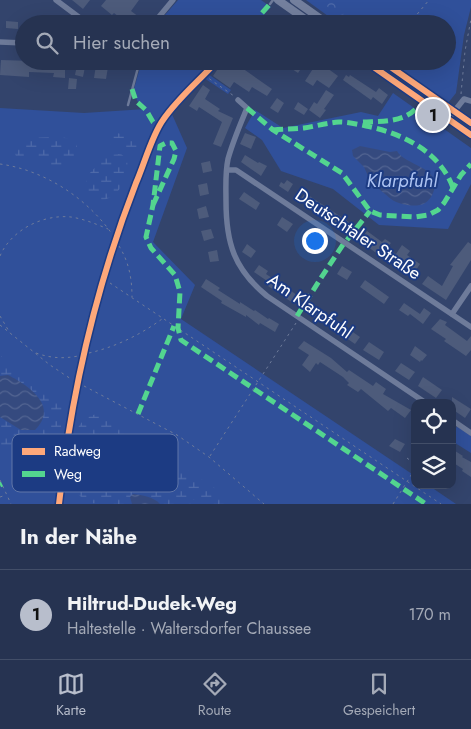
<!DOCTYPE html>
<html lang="de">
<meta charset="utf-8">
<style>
:root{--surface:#263351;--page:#2e3b58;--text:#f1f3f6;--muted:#a4aab7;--line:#424e68;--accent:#b8becc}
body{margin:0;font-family:Jost,sans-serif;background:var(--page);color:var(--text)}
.controls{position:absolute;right:15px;bottom:15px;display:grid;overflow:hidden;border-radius:10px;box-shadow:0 5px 20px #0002}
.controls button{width:45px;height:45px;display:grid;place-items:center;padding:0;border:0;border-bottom:1px solid var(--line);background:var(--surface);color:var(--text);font:25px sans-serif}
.you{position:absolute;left:314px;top:240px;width:18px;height:18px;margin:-12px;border:4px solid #fff;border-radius:50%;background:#1a73e8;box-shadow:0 0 0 8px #1a73e833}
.badge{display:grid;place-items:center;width:32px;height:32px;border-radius:50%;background:var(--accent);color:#111;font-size:16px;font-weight:700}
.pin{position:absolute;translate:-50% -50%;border:2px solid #fff;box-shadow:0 1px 5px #0006}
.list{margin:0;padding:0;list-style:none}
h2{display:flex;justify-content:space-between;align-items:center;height:65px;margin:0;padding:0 20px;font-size:21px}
h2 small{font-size:16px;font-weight:400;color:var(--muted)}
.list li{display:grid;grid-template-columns:32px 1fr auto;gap:15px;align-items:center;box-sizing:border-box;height:90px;padding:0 20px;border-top:1px solid var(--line)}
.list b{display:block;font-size:19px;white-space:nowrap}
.list p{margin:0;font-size:16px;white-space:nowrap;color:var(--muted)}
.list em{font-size:16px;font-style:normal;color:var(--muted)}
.icon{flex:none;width:28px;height:28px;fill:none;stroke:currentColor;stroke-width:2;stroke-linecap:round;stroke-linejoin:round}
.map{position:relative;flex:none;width:471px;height:504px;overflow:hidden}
.search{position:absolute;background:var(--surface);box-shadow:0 5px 20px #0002;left:15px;right:15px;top:15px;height:55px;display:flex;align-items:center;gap:12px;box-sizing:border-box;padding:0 18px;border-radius:28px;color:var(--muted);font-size:19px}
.sheet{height:155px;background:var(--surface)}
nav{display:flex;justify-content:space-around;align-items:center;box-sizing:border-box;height:70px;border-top:1px solid var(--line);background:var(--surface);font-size:14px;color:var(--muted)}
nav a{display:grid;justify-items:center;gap:2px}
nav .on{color:var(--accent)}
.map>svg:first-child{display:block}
.green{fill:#30509a}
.forest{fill:url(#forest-crowns)}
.wetland{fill:url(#wetland-marsh);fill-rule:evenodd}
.water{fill:url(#water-waves)}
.building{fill:#4d5b7b}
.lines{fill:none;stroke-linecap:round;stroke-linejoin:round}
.path{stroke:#6e7b9a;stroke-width:1;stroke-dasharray:2.5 4;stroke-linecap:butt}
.service{stroke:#6e7b9a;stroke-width:2.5}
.pedestrian{stroke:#6e7b9a;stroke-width:4.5}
.minor{stroke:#6e7b9a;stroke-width:5.5}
.secondary{stroke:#74809e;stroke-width:8}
.quiet{stroke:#53d58f;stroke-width:5;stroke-dasharray:10 5;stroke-linecap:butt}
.cycleway-casing{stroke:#1c3b83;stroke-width:9}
.cycleway{stroke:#fea87a;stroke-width:6}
.labels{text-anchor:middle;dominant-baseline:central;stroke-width:4;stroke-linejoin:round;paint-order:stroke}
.street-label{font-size:18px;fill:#fff;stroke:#1c3b83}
.water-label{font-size:19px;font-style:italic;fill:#adc3f2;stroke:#1c3b83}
.key{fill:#1c3b83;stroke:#6076a8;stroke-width:1}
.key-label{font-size:14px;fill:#fff}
</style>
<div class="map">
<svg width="471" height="504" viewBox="0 0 471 504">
<defs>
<pattern id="forest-crowns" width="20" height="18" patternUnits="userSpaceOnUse" patternTransform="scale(1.25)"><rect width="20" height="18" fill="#30509a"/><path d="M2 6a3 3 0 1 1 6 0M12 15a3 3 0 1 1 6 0" fill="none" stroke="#4f6aa9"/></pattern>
<pattern id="wetland-marsh" width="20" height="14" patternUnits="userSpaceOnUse" patternTransform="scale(1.25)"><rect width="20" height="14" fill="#30509a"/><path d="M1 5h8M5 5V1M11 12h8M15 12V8" fill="none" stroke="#4f6aa9"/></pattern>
<pattern id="water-waves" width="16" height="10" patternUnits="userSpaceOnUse" patternTransform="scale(1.25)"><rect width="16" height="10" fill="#354a7f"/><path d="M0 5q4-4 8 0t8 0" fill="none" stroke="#536592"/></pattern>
</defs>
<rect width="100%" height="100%" fill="#33446c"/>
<!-- green -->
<g class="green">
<path d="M178 0H261L271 7 256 24H157Z"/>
<path d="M306 0H471V7L464 35 456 93 448 103 390 61H447V24H339Z"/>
<path d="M137 61H221L208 74 231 90 228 94 204 78 171 112 187 148 153 242 195 285 181 319 415 476V485H428L456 504H0V108L84 113 146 109 138 102 133 92 141 64Z"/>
<path d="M393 93 471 148V184L448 229 379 225 333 189 281 171 262 140 245 128 255 110 283 128 361 112 378 116Z"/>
<path d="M458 427 471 436V453L452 441V428Z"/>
</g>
<!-- forest -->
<path class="forest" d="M317 0H356L342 16Z"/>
<!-- wetland -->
<g class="wetland">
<path d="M110 131 135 138 139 147 137 152 128 153 107 143Z"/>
<path d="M61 137 70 139 77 143C77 147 77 152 75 155 74 158 72 158 69 160 60 168 51 173 42 160L23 156 20 158 16 156 12 148 14 142 26 138Z"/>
<path d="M121 154 127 159C131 182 107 218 85 188L87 176 107 155Z"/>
<path d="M0 355 24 379 62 402 64 408 57 450C52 455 23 459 14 460L2 453 0 450V417L11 425 8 375 0 376Z"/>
<path d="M97 414 133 432 168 453 198 479 208 481 229 504H209L203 499 191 500V504H160L157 501 130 497 132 504C122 504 97 504 90 503 85 500 78 495 75 491 68 481 73 436 79 426 84 419 88 416 97 414ZM87 460 140 471 130 477 112 473Z"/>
</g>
<!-- water -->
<g class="water">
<path d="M360 146 390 152 397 151C404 165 441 167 434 190 433 194 430 200 425 203 417 208 399 205 391 199 385 194 380 189 372 185L364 167 353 156 352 150Z"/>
<path d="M8 375C29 386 59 406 35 430H21L0 417V376Z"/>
<path d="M133 494C142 495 154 497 160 504H132L130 497Z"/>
</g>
<!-- building -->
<g class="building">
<path d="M72 0H90L83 9Z"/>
<path d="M106 0H139L131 11 139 17 133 24H128L114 13 112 15 101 6Z"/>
<path d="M6 21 18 22V29L6 28Z"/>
<path d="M1 60 65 62V78L53 77 54 73 29 72V77L0 75Z"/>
<path d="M223 61H232L272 89 267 96 252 87 249 92 234 82 230 88 213 76Z"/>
<path d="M275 61H306L298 73 286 65 284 67Z"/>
<path d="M318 61H331L327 68 338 76 329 88 317 80 313 86 305 81Z"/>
<path d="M77 65 85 67 83 77 75 75Z"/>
<path d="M96 65 108 67 106 79 94 78Z"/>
<path d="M346 75 349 77 350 75 376 92 379 88 388 95 382 104 373 97 371 100 343 80Z"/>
<path d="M69 78 77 79 76 89H68Z"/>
<path d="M203 85 210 90 205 99 220 109 218 111 233 118 221 147 213 144 222 122 199 107 197 111 189 106Z"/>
<path d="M326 90 334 95 324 109 326 110 320 118 309 110 314 102 317 104Z"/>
<path d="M277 98 284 103 278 113 270 108Z"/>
<path d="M298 102 308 109 304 115 294 109Z"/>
<path d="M245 133 256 137 251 149 240 144Z"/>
<path d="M245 155 258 163 259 162 267 166 261 176 241 162Z"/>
<path d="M210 161 212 171 203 173 201 163Z"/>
<path d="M287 180 293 184 288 192 279 186 281 182 284 184Z"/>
<path d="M207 183 209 194 200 196 198 185Z"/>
<path d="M244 192 260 203 256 210 239 199Z"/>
<path d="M305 193 349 222 343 230 319 213 320 211 300 200Z"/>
<path d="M206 206 209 217 199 219 197 209Z"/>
<path d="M282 217 293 224 287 232 277 225Z"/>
<path d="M211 229 214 238 204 241 201 231Z"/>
<path d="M367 231 382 242 385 239 391 243 387 248 396 254 402 245 410 251 407 255 420 264 414 273 385 254 383 258 360 241Z"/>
<path d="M313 238 325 246 320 254 308 246Z"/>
<path d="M468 242 471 244V260L446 300 422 284 428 276 442 286 453 266 450 265Z"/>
<path d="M247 244 256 251 251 258 242 252Z"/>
<path d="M217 250 219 261 210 262 208 252Z"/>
<path d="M259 265 268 271 266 274 281 284 277 292 268 286 270 283 254 272Z"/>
<path d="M342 266 352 272 347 280 337 274Z"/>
<path d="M206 279 220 288 218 290 240 304V302L254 311 255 310 268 319 269 318 279 324 275 332 260 323 259 325 246 315V317L221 303 222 301 201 287Z"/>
<path d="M365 280 389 297 384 304 360 287Z"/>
<path d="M290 290 298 296 293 303 284 297Z"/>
<path d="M404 303 420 314 424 308 431 313 423 324 410 314 408 316 399 310Z"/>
<path d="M320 309 328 315 323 323 314 317Z"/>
<path d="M440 319 447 322 445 325 467 341 471 336V350L466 356 444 341 446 339 431 329Z"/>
<path d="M344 326 360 337 355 344 339 333Z"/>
<path d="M304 341 331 358 347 372 349 370 373 386 376 382 386 389 383 394 411 410 405 418 391 408 388 411 361 389 358 392 347 385 349 383 343 377 320 362 318 365 316 363 310 372 302 365 309 355 298 348Z"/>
<path d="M369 342 384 352 379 360 363 350Z"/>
<path d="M415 346 427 355 422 361 421 360 420 362 410 355Z"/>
<path d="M401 363 415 372 409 380 395 371Z"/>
<path d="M423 377 442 390 436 398 418 386Z"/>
<path d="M452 397 471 409 465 418 452 409Z"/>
<path d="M395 439 405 444 400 452 389 446Z"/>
<path d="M452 449 463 456 462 457 471 462V477L462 471 463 469 452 462Z"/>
</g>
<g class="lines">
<!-- path -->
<g class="path">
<path d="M409 24 429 0"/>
<path d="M204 75 234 96"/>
<path d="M461 94 465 51 471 19"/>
<path d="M0 164C44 170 87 198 112 234"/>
<path d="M119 246C129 262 132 279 132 297"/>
<path d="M0 256C11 230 43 214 71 217 84 219 96 224 108 229"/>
<path d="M110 283 441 504"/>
<path d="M0 316 10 333"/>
<path d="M0 325 50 365 71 379"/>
<path d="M36 353C50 358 63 359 78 356"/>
<path d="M89 353C115 347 140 335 162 319"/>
<path d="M84 386 177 435 209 457 264 504"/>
<path d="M210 456 296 323"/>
<path d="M407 458 415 464"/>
<path d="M0 480 11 504"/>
<path d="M0 497 6 495"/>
<path d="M393 504 415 469"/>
</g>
<!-- service -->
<g class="service">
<path d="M270 4 273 0"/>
<path d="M128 105 139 64 133 61"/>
</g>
<!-- pedestrian -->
<path class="pedestrian" d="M59 504C71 393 96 285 137 181 149 152 156 124 179 101"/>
<!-- minor -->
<g class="minor">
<path d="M56 0 88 24"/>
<path d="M153 24 173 0"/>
<path d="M0 42 24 43"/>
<path d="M238 100 247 108C240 125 233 141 228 159 225 173 226 188 226 201 226 243 234 269 267 296L426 403"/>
<path d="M448 119 464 99 471 101"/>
<path d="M227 170H236L471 327"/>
<path d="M452 314 471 286"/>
<path d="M452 420 471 433"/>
</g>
<!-- secondary -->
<g class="secondary">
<path d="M278 0 312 24"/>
<path d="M294 0 328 24"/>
<path d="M365 61 471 135"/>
<path d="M382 61 471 123"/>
</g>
<!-- quiet -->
<g class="quiet">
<path d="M252 24 270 4"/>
<path d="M132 89 136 101 146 110 153 122 159 126"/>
<path d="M247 108 273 130 342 173 370 211 380 215 415 217 428 215 438 210 444 203 461 175 471 164"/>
<path d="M363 122C382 121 402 123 417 108"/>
<path d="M273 130C284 129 294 129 304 128 316 126 327 123 339 122 347 122 357 124 366 126 401 133 440 151 453 188"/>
<path d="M153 205 174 159 176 151 172 143H166L160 146 153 205 146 237 151 248 175 275 180 292 178 328 181 340 426 504"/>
<path d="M347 240 370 211"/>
<path d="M297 316 321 278 344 243"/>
<path d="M138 414 174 326"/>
<path d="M0 485 2 484"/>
</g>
<!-- cycleway casing -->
<g class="cycleway-casing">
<g id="cycleway">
<path d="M365 61 471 135"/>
<path d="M382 61 471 123"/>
<path d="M59 504C71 394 96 286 136 183 144 165 152 135 163 120 178 98 199 81 217 61"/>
</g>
</g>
<!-- cycleway -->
<use href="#cycleway" class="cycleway"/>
</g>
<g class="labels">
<!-- street labels -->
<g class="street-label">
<text transform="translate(358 234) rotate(34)">Deutschtaler Straße</text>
<text transform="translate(310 306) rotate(35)">Am Klarpfuhl</text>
</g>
<!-- water labels -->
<g class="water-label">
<text x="402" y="180">Klarpfuhl</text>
</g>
</g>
<!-- legend -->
<rect x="12" y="434" width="166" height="58" rx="8" class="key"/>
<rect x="22" y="448" width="23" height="7" fill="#fea87a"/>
<rect x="22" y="471" width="23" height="6" fill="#53d58f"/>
<g class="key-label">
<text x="54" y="456">Radweg</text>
<text x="54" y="479">Weg</text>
</g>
</svg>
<div class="controls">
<button><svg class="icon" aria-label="locate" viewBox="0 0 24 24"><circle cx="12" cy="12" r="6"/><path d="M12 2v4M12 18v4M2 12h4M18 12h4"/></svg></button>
<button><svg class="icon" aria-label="layers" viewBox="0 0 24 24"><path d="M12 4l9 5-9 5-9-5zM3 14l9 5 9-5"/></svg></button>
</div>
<div class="you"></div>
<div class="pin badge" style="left:433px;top:115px">1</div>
<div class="search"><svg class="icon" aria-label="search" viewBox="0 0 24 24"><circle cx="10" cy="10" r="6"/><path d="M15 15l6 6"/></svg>Hier suchen</div>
</div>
<section class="sheet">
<h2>In der Nähe<small></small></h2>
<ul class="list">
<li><span class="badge">1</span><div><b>Hiltrud-Dudek-Weg</b><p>Haltestelle · Waltersdorfer Chaussee</p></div><em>170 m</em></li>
</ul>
</section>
<nav>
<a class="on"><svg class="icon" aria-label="map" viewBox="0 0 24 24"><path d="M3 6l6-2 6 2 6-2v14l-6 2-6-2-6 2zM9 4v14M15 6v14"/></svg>Karte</a>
<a><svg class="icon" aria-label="directions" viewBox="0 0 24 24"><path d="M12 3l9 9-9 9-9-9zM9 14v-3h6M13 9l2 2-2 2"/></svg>Route</a>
<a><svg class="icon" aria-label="saved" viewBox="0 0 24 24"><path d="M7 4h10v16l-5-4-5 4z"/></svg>Gespeichert</a>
</nav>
